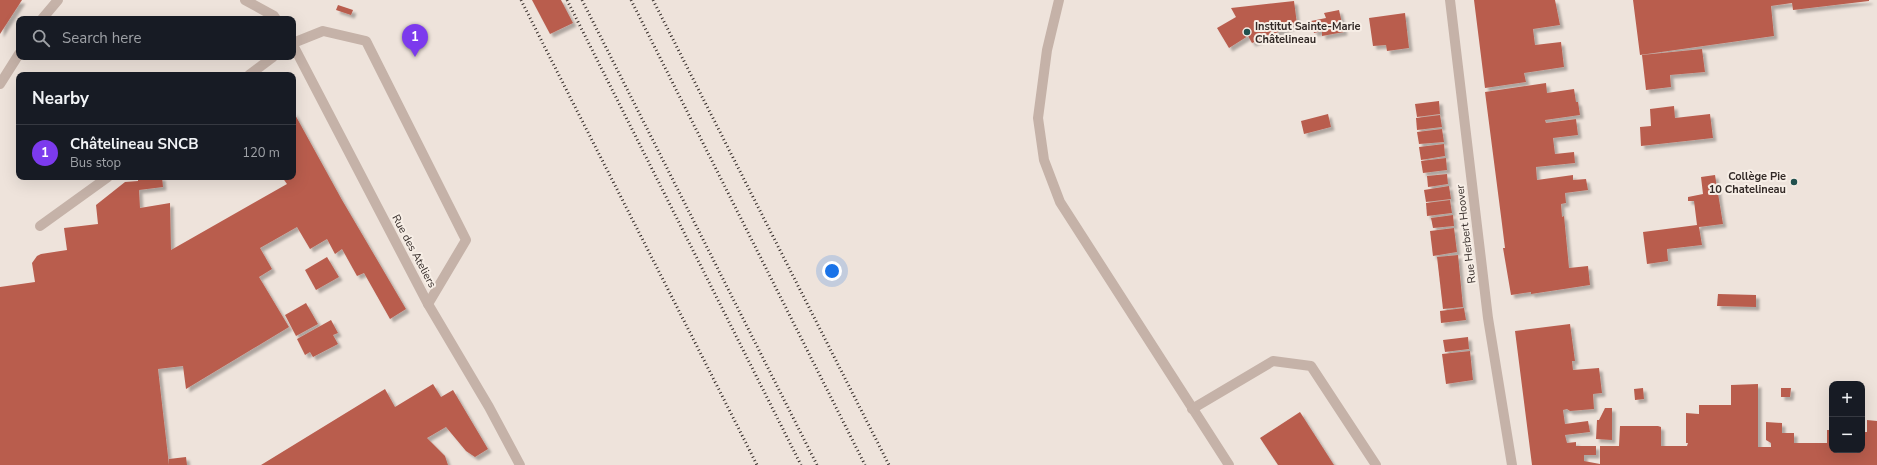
<!DOCTYPE html>
<meta charset="utf-8">
<style>
:root{--surface:#171b24;--page:#242831;--text:#f1f3f6;--muted:#9ea1a6;--line:#363941;--accent:#7c3aed}
body{margin:0;font-family:"Nunito Sans",sans-serif;background:var(--page);color:var(--text)}
.controls{position:absolute;right:12px;bottom:12px;display:grid;overflow:hidden;border-radius:8px;box-shadow:0 4px 16px #0002}
.controls button{width:36px;height:36px;display:grid;place-items:center;padding:0;border:0;border-bottom:1px solid var(--line);background:var(--surface);color:var(--text);font:20px sans-serif}
.you{position:absolute;left:832px;top:271px;width:14px;height:14px;margin:-10px;border:3px solid #fff;border-radius:50%;background:#1a73e8;box-shadow:0 0 0 6px #1a73e833}
.badge{display:grid;place-items:center;width:26px;height:26px;border-radius:50%;background:var(--accent);color:#fff;font-size:13px;font-weight:700}
.pin{position:absolute;translate:-50% -33px;filter:drop-shadow(0 1px 2px #0008)}
.pin::after{content:'';position:absolute;top:21px;width:14px;height:12px;background:inherit;clip-path:polygon(0 0,100% 0,50% 100%)}
.list{margin:0;padding:0;list-style:none}
h2{display:flex;justify-content:space-between;align-items:center;height:52px;margin:0;padding:0 16px;font-size:17px}
h2 small{font-size:13px;font-weight:400;color:var(--muted)}
.list li{display:grid;grid-template-columns:26px 1fr auto;gap:12px;align-items:center;box-sizing:border-box;height:56px;padding:0 16px;border-top:1px solid var(--line)}
.list b{display:block;font-size:15px;white-space:nowrap}
.list p{margin:0;font-size:13px;white-space:nowrap;color:var(--muted)}
.list em{font-size:13px;font-style:normal;color:var(--muted)}
.icon{flex:none;width:22px;height:22px;fill:none;stroke:currentColor;stroke-width:2;stroke-linecap:round;stroke-linejoin:round}
.map{position:relative;flex:none;width:1877px;height:465px;overflow:hidden}
.search{position:absolute;background:var(--surface);box-shadow:0 4px 16px #0002;left:16px;top:16px;width:280px;height:44px;display:flex;align-items:center;gap:10px;box-sizing:border-box;padding:0 14px;border-radius:8px;color:var(--muted);font-size:15px}
.panel{position:absolute;background:var(--surface);box-shadow:0 4px 16px #0002;left:16px;top:72px;width:280px;height:108px;border-radius:8px}
.map>svg:first-child{display:block}
.building{fill:#b95d4e;filter:url(#shadow)}
.lines{fill:none;stroke-linecap:round;stroke-linejoin:round}
.minor{stroke:#c5b2a8;stroke-width:10}
.rail{stroke:#332a27;stroke-width:3;stroke-dasharray:1 3;stroke-linecap:butt}
.poi-dot{fill:#21504e;stroke:#f7eee6;stroke-width:1.5}
.labels{text-anchor:middle;dominant-baseline:central;stroke-width:4;stroke-linejoin:round;paint-order:stroke}
.poi-label{font-size:11px;font-weight:bold;fill:#332a27;stroke:#f7eee6;text-anchor:start}
.street-label{font-size:11px;fill:#332a27;stroke:#f7eee6}
</style>
<div class="map">
<svg width="1877" height="465" viewBox="0 0 1877 465">
<defs>
<filter id="shadow"><feDropShadow dx="3.5" dy="3.5" stdDeviation="1" flood-color="#0004"/></filter>
</defs>
<rect width="100%" height="100%" fill="#eee3db"/>
<!-- building -->
<g class="building">
<path d="M0 0H22L0 34Z"/>
<path d="M532 0H561L573 23 550 34Z"/>
<path d="M1474 0H1555L1560 25 1533 29 1535 45 1561 42 1564 67 1524 73 1526 82 1485 88Z"/>
<path d="M1633 0H1869V1L1793 10 1792 3 1771 6 1774 36 1640 55Z"/>
<path d="M1294 1 1297 24 1252 43 1248 36 1229 48 1217 28 1236 17 1231 8Z"/>
<path d="M338 5 353 10 351 15 336 10Z"/>
<path d="M1339 10 1344 32 1322 36V31L1314 33 1311 21 1326 18 1324 13Z"/>
<path d="M1405 13 1409 48 1387 51 1386 45 1373 46 1369 18Z"/>
<path d="M1702 49 1705 72 1670 75 1671 87 1646 90 1642 55Z"/>
<path d="M1546 83 1547 93 1574 89 1576 102H1578L1580 115 1545 120 1546 123 1576 119 1578 135 1553 138 1555 154 1574 152 1575 163 1536 167 1537 180 1573 175V180L1586 179 1588 190 1565 193 1566 203 1561 204 1562 217 1564 216 1569 268 1588 266 1590 285 1531 294V292L1511 295 1503 248H1505L1502 224 1485 92Z"/>
<path d="M1439 101 1440 114 1417 117 1415 104Z"/>
<path d="M1674 106 1675 118 1710 114 1713 138 1641 146 1640 127 1651 126 1650 109Z"/>
<path d="M293 111 342 200 406 309 390 319 364 273 357 276 342 249 335 254 327 239 310 249 297 227 260 248 272 269 259 277 289 327 186 389 183 366 158 369 169 465H0V287L35 282 32 263 37 256 41 254 67 250 64 228 98 224 96 205 125 182 138 181V177H162L163 187 139 190 140 208 170 203 171 250 287 184 282 177H293Z"/>
<path d="M1328 114 1331 127 1304 134 1301 121Z"/>
<path d="M1440 115 1442 127 1417 130 1416 118Z"/>
<path d="M1442 129 1444 142 1419 144 1417 132Z"/>
<path d="M1444 144 1445 156 1421 160 1419 147Z"/>
<path d="M1446 158 1447 170 1423 173 1421 161Z"/>
<path d="M1447 174 1448 184 1428 187 1427 176Z"/>
<path d="M1715 175 1723 224 1699 227 1702 245 1667 249 1668 261 1647 264 1643 232 1697 225 1694 201H1688V197L1703 194 1701 177Z"/>
<path d="M1449 186 1451 199 1426 202 1424 190Z"/>
<path d="M1450 200 1452 213 1427 216 1426 203Z"/>
<path d="M1453 215 1454 226 1433 228 1431 218Z"/>
<path d="M1454 228 1457 252 1433 256 1430 231Z"/>
<path d="M1458 255 1463 307 1443 309 1437 257Z"/>
<path d="M327 257 339 277 316 290 305 270Z"/>
<path d="M1718 294 1756 295V307L1717 306Z"/>
<path d="M306 303 318 324 296 336 285 315Z"/>
<path d="M1464 308 1466 320 1441 323 1440 311Z"/>
<path d="M331 320 338 333 333 335 338 344 313 357 310 352 305 355 297 339Z"/>
<path d="M1570 324 1575 361H1572L1573 370 1599 368 1602 393 1593 394 1594 409 1570 411 1567 409 1563 410 1565 424 1588 421 1590 432 1565 435 1567 443 1576 442V446H1596V455H1584V461L1600 464V446H1619L1620 426H1658L1661 427V446H1687L1688 443H1686V413L1699 414V405H1731V385L1758 384V447H1771V443L1766 440V422L1782 423V433H1794V443H1827V430H1832V450H1862V432H1867V420L1877 421V465H1532L1515 331Z"/>
<path d="M1468 337 1469 349 1445 352 1443 340Z"/>
<path d="M1470 351 1473 380 1446 384 1442 354Z"/>
<path d="M433 384 441 397 453 390 488 449 475 457 466 451 446 427 427 438 445 456 448 465H261L385 389 395 407Z"/>
<path d="M1643 388 1644 399 1635 400 1634 389Z"/>
<path d="M1781 388H1791L1790 397H1781Z"/>
<path d="M1605 408H1612V440L1596 439 1597 420H1599Z"/>
<path d="M1300 412 1334 465H1278L1260 438Z"/>
<path d="M186 457 187 465H169V459Z"/>
</g>
<g class="lines">
<!-- minor -->
<g class="minor">
<path d="M245 0 274 16 276 19"/>
<path d="M1059 0 1047 50 1038 118 1044 160 1060 202 1229 465"/>
<path d="M1450 0 1488 318 1512 465"/>
<path d="M42 19 58 0"/>
<path d="M293 43 323 31 366 41 466 240 428 304"/>
<path d="M293 45 428 304 489 407 520 465"/>
<path d="M249 75 273 57"/>
<path d="M0 84 19 54"/>
<path d="M40 226 108 177"/>
<path d="M1192 409 1273 361 1311 366 1376 465"/>
</g>
<!-- rail -->
<g class="rail">
<path d="M521 0C599 155 679 310 757 465"/>
<path d="M567 0 801 465"/>
<path d="M582 0 817 465"/>
<path d="M631 0 865 465"/>
<path d="M653 0 889 465"/>
</g>
</g>
<!-- markers -->
<g class="poi-dot">
<circle cx="1247" cy="32" r="4"/>
<circle cx="1794" cy="182" r="4"/>
</g>
<g class="labels">
<!-- poi labels -->
<g class="poi-label">
<text x="1255" y="26">Institut Sainte-Marie<tspan x="1255" dy="13">Châtelineau</tspan></text>
<text x="1786" y="176" text-anchor="end">Collège Pie<tspan x="1786" dy="13">10 Chatelineau</tspan></text>
</g>
<!-- street labels -->
<g class="street-label">
<text transform="translate(1466 234) rotate(-97)">Rue Herbert Hoover</text>
<text transform="translate(414 251) rotate(62)">Rue des Ateliers</text>
</g>
</g>
</svg>
<div class="controls">
<button>+</button>
<button>−</button>
</div>
<div class="you"></div>
<div class="pin badge" style="left:415px;top:57px">1</div>
<div class="search"><svg class="icon" aria-label="search" viewBox="0 0 24 24"><circle cx="10" cy="10" r="6"/><path d="M15 15l6 6"/></svg>Search here</div>
<section class="panel">
<h2>Nearby<small></small></h2>
<ul class="list">
<li><span class="badge">1</span><div><b>Châtelineau SNCB</b><p>Bus stop</p></div><em>120 m</em></li>
</ul>
</section>
</div>
